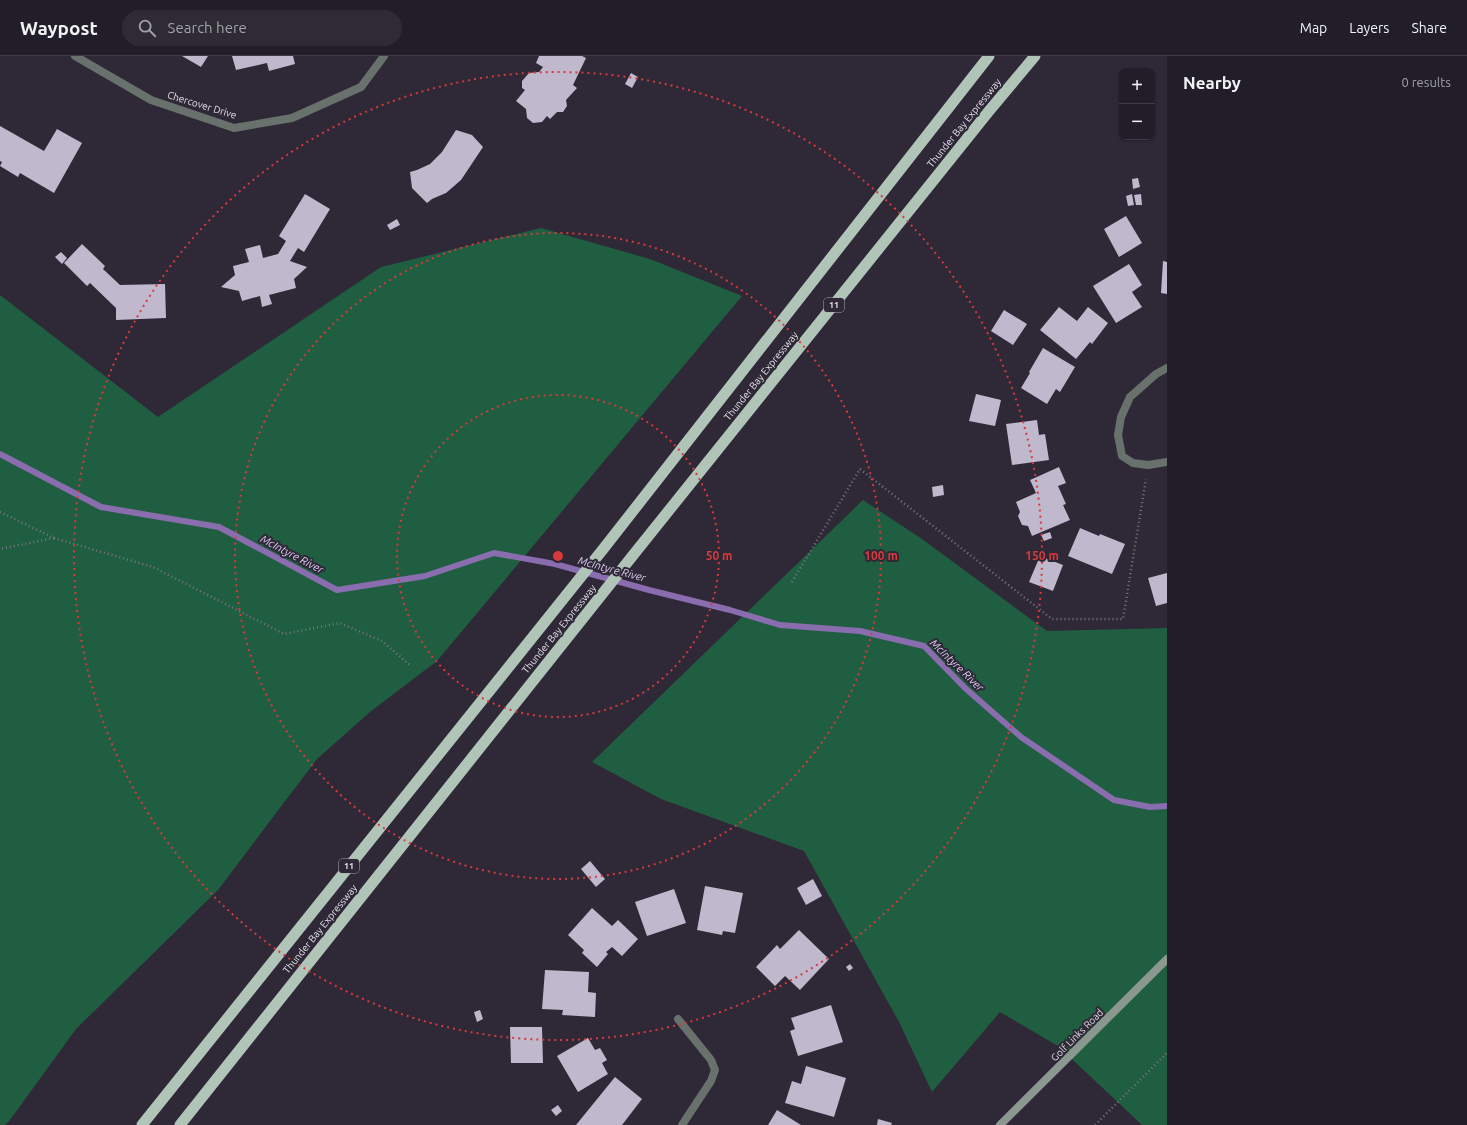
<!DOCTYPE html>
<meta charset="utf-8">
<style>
:root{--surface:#221e29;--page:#2e2b35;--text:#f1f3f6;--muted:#a2a2a8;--line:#3f3c46}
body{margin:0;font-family:Ubuntu,sans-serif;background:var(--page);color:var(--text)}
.controls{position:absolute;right:12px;top:12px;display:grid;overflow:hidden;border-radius:8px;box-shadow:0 1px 3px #0004}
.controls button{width:36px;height:36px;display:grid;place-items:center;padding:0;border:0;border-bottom:1px solid var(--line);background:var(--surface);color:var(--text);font:20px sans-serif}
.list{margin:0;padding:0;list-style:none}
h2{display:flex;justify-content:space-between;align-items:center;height:52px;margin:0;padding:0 16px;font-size:17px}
h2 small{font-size:13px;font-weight:400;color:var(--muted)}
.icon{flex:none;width:22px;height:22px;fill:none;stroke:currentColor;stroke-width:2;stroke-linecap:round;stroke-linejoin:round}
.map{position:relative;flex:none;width:1167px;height:1069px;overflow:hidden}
header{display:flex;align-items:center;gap:24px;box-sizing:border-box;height:56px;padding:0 20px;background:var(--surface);border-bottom:1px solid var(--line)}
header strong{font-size:19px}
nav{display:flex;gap:22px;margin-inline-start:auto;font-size:14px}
.search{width:280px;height:36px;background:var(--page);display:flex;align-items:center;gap:10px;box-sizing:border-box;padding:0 14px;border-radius:22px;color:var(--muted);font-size:15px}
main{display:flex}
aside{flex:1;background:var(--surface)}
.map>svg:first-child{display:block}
.forest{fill:#205e41}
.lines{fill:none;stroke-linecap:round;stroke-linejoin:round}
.stream{stroke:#8a6dae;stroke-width:6}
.building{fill:#c0b8cc}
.path{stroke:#7a7582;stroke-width:2.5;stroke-dasharray:1 3;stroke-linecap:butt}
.minor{stroke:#68716c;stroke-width:8}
.secondary{stroke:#8b9890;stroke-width:8}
.trunk{stroke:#b1c4b8;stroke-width:11}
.ring{fill:none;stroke:#d73a3b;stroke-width:2;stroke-dasharray:2 4}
.labels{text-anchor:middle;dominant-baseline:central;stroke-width:4;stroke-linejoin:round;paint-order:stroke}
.shield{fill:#2e2837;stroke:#aca7b3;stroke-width:1}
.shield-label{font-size:9px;font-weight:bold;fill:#e2dee8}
.street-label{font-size:10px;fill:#e2dee8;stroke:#2e2837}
.water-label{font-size:11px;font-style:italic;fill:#ddcef2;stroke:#2e2837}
.centre{fill:#d73a3b;stroke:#2e2837;stroke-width:2}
.ring-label{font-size:12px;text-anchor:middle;font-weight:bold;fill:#d73a3b;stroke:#2e2837;stroke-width:4;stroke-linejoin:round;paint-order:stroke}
</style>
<header>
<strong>Waypost</strong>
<div class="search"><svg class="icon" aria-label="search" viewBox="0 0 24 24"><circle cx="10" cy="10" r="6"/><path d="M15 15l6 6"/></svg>Search here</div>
<nav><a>Map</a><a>Layers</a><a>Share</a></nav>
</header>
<main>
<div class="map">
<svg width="1167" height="1069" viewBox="0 0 1167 1069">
<rect width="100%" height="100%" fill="#2e2837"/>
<!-- forest -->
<g class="forest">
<path d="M541 172 650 203 742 240 437 605 370 656 317 703 218 834 76 973 10 1064 5 1069H0V239L158 361 381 211Z"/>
<path d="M863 444 922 483 1047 575 1167 572V1069H1142L1058 990 1000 956 932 1036 899 966 804 795 661 743 592 706Z"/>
</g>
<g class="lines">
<!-- stream -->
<path class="stream" d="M0 398 101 451 219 471 337 534 425 520 494 497 555 508 649 534 730 554 780 569 860 575 924 590 965 632 1021 681 1114 744 1150 751 1167 750"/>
</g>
<!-- building -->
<g class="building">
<path d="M182 0H208L201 11Z"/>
<path d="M232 0H293L295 8 269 15 267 7 236 14Z"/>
<path d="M539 0H582L586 2 573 29 577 32 566 44 567 50 563 56H557L550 63 547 60 542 66 533 67 527 62 526 53 516 45 525 34 522 32V25L529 17 539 16 543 11 536 7Z"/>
<path d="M631 17 638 21 632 32 625 28Z"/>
<path d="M0 70 44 95 57 73 82 87 54 137 20 117 18 121 0 110 2 106 0 105Z"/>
<path d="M456 74 472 79 483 91 461 124 446 137 432 143 427 147 412 132 410 116 417 114 430 108 442 96Z"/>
<path d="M1138 122 1140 131 1133 133 1132 123Z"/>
<path d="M305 138 330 153 304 196 298 192 290 205 307 211 294 223 296 232 269 239 272 248 262 251 260 240 242 245 239 235 221 231 235 219 233 210 249 206 245 193 260 189 263 202 278 198 286 185 279 180Z"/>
<path d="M1132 138 1134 149 1128 150 1126 140Z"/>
<path d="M1141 138 1142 149H1136L1134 139Z"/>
<path d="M1126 160 1142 187 1119 201 1104 173Z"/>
<path d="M397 163 400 169 390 174 387 169Z"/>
<path d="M82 188 105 210 103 213 120 229 165 228 166 262 116 264V252L90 227 87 230 64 207Z"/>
<path d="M61 196 67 202 62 208 55 201Z"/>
<path d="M1163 205 1167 206V238L1161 237Z"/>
<path d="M1129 208 1142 229 1132 236 1142 251 1116 267 1093 230Z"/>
<path d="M1059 251 1077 265 1088 251 1108 267 1092 288 1090 286 1076 303 1040 274Z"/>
<path d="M1004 254 1027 268 1013 289 991 275Z"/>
<path d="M1043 292 1075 311 1060 336 1056 333 1047 348 1021 332 1030 317 1029 316Z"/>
<path d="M976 338 1001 344 995 370 969 365Z"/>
<path d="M1037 364 1039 379 1045 378 1049 404 1012 409 1006 368Z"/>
<path d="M1059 411 1066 427 1058 430 1066 448 1063 449 1070 464 1032 480 1028 470 1022 469 1018 460 1020 456 1016 446 1036 437 1030 424Z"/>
<path d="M943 429 944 439 933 441 932 431Z"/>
<path d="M1080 472 1099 480 1100 478 1125 488 1112 518 1068 500Z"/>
<path d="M1050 476 1052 482 1044 485 1041 479Z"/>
<path d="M1040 500 1063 509 1053 535 1029 526Z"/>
<path d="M1167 517V547L1156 550 1148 522Z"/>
<path d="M590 805 605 823 596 831 581 813Z"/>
<path d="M813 823 822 840 806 849 797 832Z"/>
<path d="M705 830 743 837 735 877 723 875 722 879 697 874Z"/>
<path d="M674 833 686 867 647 880 635 846Z"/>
<path d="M592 852 612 870 618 864 638 883 622 900 612 891 606 896 608 898 597 911 582 897 584 894 568 879Z"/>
<path d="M799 874 829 903 800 934 785 920 775 930 756 911 777 889 780 893Z"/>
<path d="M850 908 853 912 849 915 846 911Z"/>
<path d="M545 914 589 916 588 936 596 937 595 961 562 959 563 954 542 953Z"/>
<path d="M831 949 843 986 798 1000 790 975 795 973 791 962Z"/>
<path d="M480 954 483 963 477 966 474 956Z"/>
<path d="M510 971H542L543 1007H511Z"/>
<path d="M588 982 595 994 600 992 607 1004 602 1007 608 1018 578 1036 557 1000Z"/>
<path d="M806 1010 846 1022 834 1061 785 1047 792 1025 801 1028Z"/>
<path d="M615 1021 642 1043 622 1069H576Z"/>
<path d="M558 1049 562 1055 556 1060 551 1054Z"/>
<path d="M777 1054 801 1069H768Z"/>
<path d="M878 1063 892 1067 891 1069H877Z"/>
</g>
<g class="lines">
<!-- path -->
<g class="path">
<path d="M0 456 54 482 0 493"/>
<path d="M54 482 153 511 284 578 340 567 382 585 411 610"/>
<path d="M792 526 860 413 1052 563H1123L1146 423"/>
<path d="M1095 1069 1167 997"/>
</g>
<!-- minor -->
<g class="minor">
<path d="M75 0 151 44 234 72 292 62 361 31 384 0"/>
<path d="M1167 312 1156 318 1130 341 1121 361 1118 379 1122 400 1133 407 1148 409 1167 406"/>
<path d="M678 963 711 1004 715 1014 711 1025 682 1069"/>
</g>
<!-- secondary -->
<path class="secondary" d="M1000 1069 1167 903"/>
<!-- trunk -->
<g class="trunk">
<path d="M142 1069 604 492 989 0"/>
<path d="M180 1069 634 498 989 55 1035 0"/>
</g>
</g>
<!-- distance rings -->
<g class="ring">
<circle cx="558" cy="500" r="161"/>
<circle cx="558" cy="500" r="323"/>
<circle cx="558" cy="500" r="484"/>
</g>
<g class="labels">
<!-- shield labels -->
<g class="shield">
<rect x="824" y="242" width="20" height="14" rx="3"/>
<rect x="339" y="803" width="20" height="14" rx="3"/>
</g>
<g class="shield-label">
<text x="834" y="249">11</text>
<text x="349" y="810">11</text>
</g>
<!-- street labels -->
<g class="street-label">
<text transform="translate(202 49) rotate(17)">Chercover Drive</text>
<text transform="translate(964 67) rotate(-51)">Thunder Bay Expressway</text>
<text transform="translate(761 320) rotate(-51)">Thunder Bay Expressway</text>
<text transform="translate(559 573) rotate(-51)">Thunder Bay Expressway</text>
<text transform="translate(320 873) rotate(-51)">Thunder Bay Expressway</text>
<text transform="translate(1077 979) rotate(-45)">Golf Links Road</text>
</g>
<!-- water labels -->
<g class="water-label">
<text transform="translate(292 498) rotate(28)">McIntyre River</text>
<text transform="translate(612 513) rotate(15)">McIntyre River</text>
<text transform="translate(957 609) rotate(44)">McIntyre River</text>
</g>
</g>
<circle cx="558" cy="500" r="6" class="centre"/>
<g class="ring-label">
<text x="719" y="504">50 m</text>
<text x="881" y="504">100 m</text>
<text x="1042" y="504">150 m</text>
</g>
</svg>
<div class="controls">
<button>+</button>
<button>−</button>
</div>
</div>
<aside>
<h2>Nearby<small>0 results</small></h2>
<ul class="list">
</ul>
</aside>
</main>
